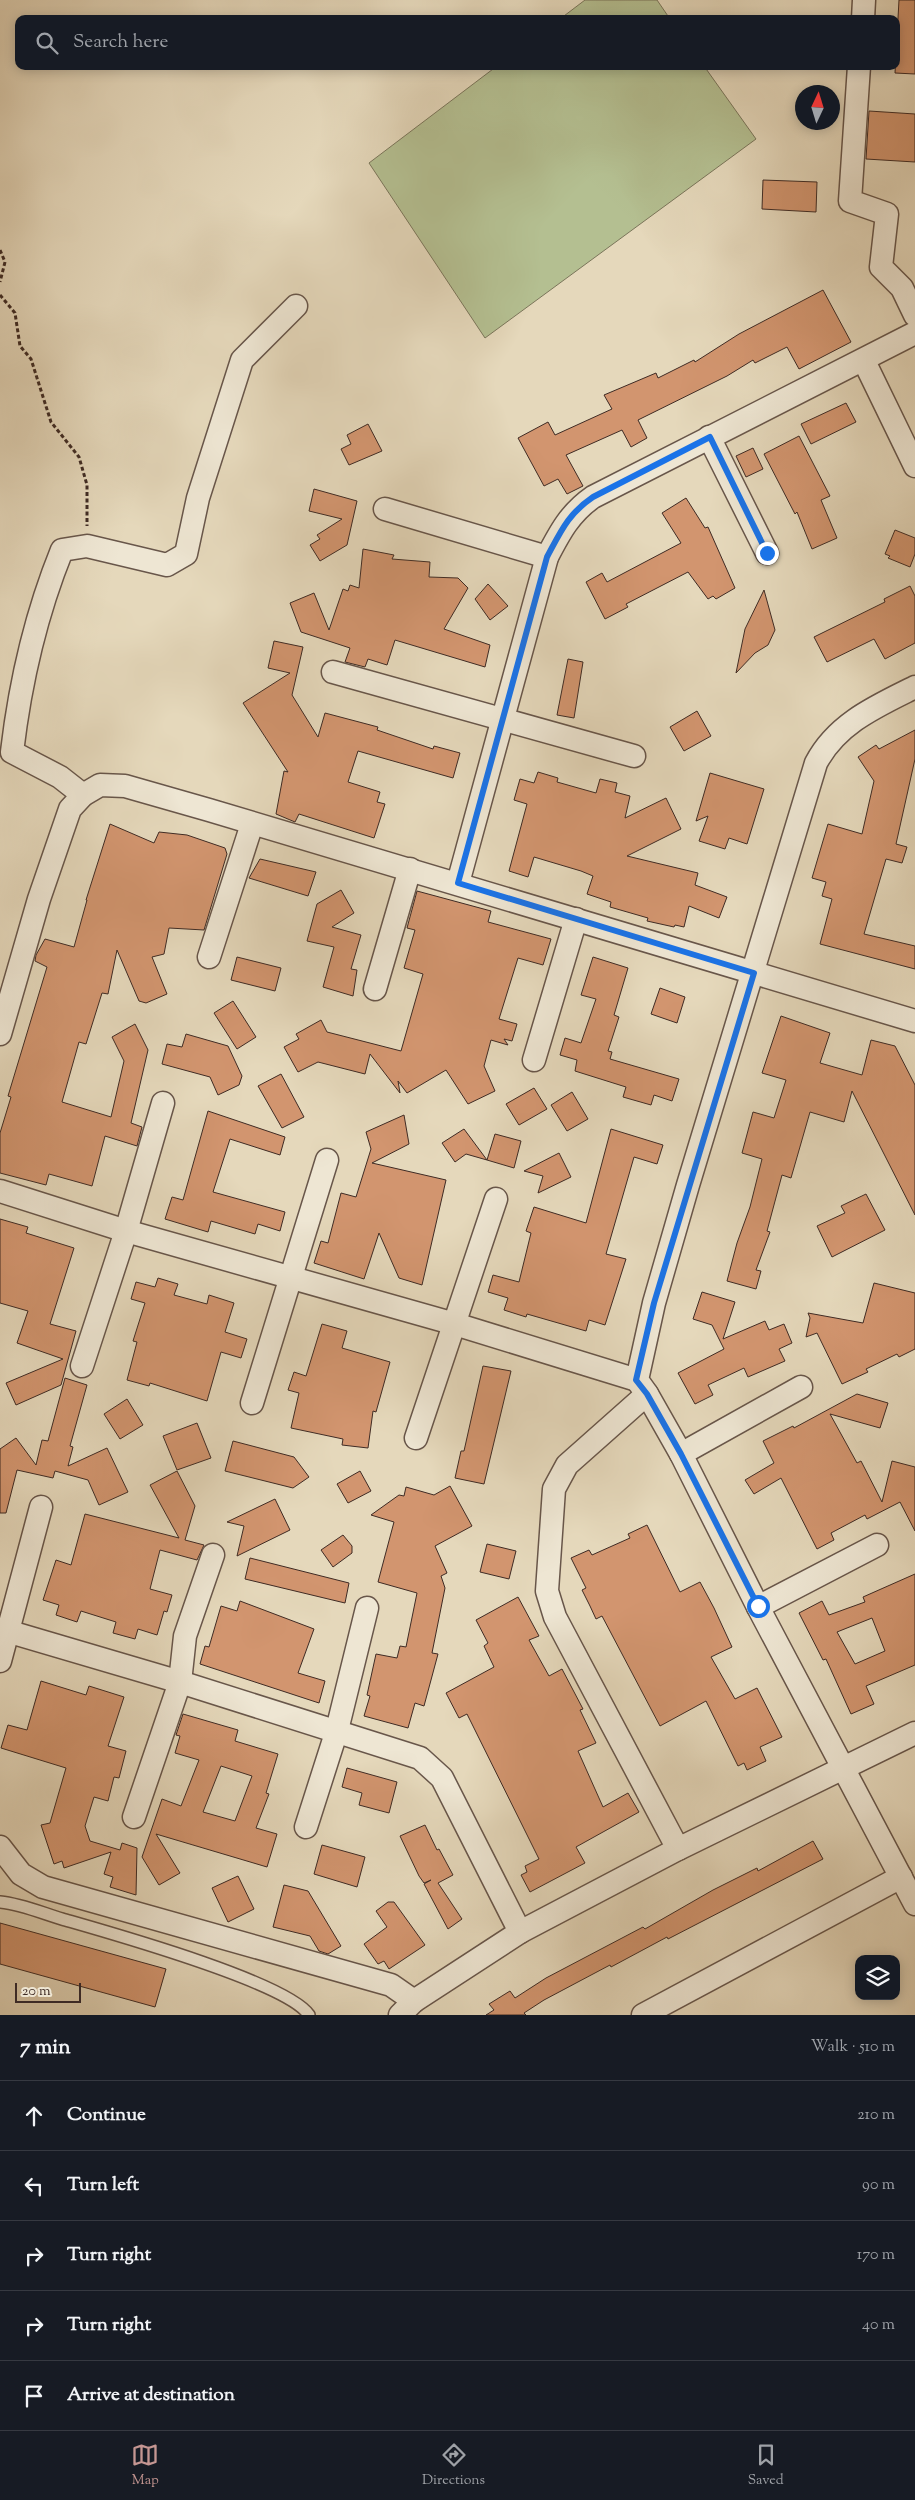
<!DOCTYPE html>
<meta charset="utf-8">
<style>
:root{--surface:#171b24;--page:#242831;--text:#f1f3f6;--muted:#9ea1a6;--line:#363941;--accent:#c59692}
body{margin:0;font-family:"Sorts Mill Goudy",serif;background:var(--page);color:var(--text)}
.controls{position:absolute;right:15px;bottom:15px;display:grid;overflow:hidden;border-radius:10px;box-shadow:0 2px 12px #0003}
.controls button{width:45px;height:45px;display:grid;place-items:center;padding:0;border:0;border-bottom:1px solid var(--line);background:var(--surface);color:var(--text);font:25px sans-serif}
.compass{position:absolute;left:795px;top:85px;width:45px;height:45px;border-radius:50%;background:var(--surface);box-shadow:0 2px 12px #0003;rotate:4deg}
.scale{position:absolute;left:15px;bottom:12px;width:66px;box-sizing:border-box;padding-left:5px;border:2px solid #3f2b24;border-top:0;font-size:14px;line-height:18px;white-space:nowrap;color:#3f2b24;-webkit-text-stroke:4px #eee6d3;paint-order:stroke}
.stop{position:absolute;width:15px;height:15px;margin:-11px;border:4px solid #1a73e8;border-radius:50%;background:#fff}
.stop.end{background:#1a73e8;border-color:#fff;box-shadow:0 1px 5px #0008}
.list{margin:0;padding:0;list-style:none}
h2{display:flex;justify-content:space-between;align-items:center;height:65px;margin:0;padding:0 20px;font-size:21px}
h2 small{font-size:16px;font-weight:400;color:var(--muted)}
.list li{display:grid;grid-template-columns:32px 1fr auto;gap:15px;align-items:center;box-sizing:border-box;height:70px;padding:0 20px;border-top:1px solid var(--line)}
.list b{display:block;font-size:19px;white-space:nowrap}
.list em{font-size:16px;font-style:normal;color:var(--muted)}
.icon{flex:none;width:28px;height:28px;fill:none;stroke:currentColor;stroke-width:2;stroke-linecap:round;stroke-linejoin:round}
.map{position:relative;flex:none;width:915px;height:2015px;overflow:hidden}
.search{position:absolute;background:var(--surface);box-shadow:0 2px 12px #0003;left:15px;right:15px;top:15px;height:55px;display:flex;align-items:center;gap:12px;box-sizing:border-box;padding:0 18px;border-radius:10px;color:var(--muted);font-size:19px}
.sheet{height:415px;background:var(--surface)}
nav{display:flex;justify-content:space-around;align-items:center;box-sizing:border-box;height:70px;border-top:1px solid var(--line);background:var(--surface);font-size:14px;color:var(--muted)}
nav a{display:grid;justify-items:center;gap:2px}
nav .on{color:var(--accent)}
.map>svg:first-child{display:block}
.green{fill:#b4bf91;stroke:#7a755a}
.building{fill:#d2956f;stroke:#3f2b24;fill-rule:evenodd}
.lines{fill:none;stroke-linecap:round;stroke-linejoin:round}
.service-casing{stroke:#68564a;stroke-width:14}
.minor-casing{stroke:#68564a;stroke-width:25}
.path{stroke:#3f2b24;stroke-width:3;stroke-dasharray:4 2.5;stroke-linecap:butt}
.service{stroke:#eee6d3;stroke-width:11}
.minor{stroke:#eee6d3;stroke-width:22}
.route{stroke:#1a73e8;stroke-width:6}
</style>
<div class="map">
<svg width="915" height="2015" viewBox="0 0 915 2015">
<rect width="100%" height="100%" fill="#e5d8bb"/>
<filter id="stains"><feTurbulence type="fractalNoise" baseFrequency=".004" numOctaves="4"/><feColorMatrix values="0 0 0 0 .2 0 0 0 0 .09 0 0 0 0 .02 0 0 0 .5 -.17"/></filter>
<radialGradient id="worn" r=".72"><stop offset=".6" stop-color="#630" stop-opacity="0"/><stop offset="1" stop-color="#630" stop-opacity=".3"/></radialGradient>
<!-- green -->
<g class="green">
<path d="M585 0H657L670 19H560Z"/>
<path d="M497 66H704L756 139 485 338 369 163Z"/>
</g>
<!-- building -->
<g class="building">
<path d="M899 0H915V74L895 73Z"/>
<path d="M869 111 915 114V162L866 159Z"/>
<path d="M763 180 817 182 816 212 762 209Z"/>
<path d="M823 290 851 342 799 369 787 347 755 363 753 360 727 376 638 420 647 438 631 447 622 430 566 455 583 486 567 494 558 479 544 486 518 438 548 422 555 435 612 409 604 395 656 373 658 378 694 360 695 362 739 334Z"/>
<path d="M846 403 856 422 811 444 801 424Z"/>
<path d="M368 424 382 451 349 465 341 449 351 444 347 435Z"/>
<path d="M799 436 830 496 821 500 837 538 812 549 797 512 795 514 764 454Z"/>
<path d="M753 448 763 469 746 477 736 456Z"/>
<path d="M314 489 357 501 347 545 320 561 310 545 320 539 317 535 342 519 309 511Z"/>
<path d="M686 498 705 528 708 527 735 588 716 599 713 596 708 599 688 572 626 604 628 607 605 619 586 582 602 573 607 582 681 543 662 513Z"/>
<path d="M895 530 915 538V554L910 567 888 558 890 556 885 554Z"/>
<path d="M363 549 394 555 392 559 430 562 429 577 458 578 468 588 444 629 490 645 485 667 395 640 387 665 368 659 365 667 345 662 350 648 301 632 290 603 314 593 329 630 343 589 348 591 350 585 359 588Z"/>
<path d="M488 584 508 606 490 620 475 599Z"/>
<path d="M910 586 915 596V643L885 659 874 639 827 662 814 637 885 602 884 599Z"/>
<path d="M764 590 775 630 768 645 755 653 736 673 745 629Z"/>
<path d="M274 641 303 647 292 695 318 737 325 713 378 727 377 730 433 749 434 746 460 753 453 778 358 751 348 782 380 792 377 802 385 804 374 838 299 814 295 822 276 814 284 771 288 772 243 703 290 673 268 668Z"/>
<path d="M568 659 583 662 574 718 557 715Z"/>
<path d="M697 711 711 736 684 751 670 727Z"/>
<path d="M915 730V759L896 844 907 847 902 863 886 859 864 934 915 946V969L820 944 832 899 822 896 826 882 812 878 828 824 862 834 874 781 858 757 876 745 879 749Z"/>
<path d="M538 772 558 778 557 782 596 793 600 779 617 783 615 792 630 796 625 818 666 798 681 829 627 856 698 873 695 885 727 897 719 918 689 906 684 927 675 925 674 927 647 921 648 918 610 907 611 902 587 894 593 876 581 871 534 857 528 877 509 871 527 804 514 800 520 779 534 783Z"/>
<path d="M710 773 764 789 747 844 729 838 725 849 699 841 708 816 696 821Z"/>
<path d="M110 824 154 843 159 832 187 835 225 848 227 854 204 930 169 928 164 954 152 957 167 994 146 1003 139 1001 117 950 108 994 102 993 86 1044 79 1042 62 1102 111 1117 124 1061 112 1037 135 1024 148 1050 131 1123 142 1127 137 1146 105 1136 92 1186 49 1174 46 1185 0 1173V1133L11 1097 8 1096 47 967 35 961 36 955 45 939 74 947 87 900H86Z"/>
<path d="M260 859 316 872 308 896 249 878Z"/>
<path d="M341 890 354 913 332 927 361 935 351 969 357 970 353 996 323 987 334 947 307 941 317 904Z"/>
<path d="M417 891 491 911 488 922 551 939 543 965 518 958 499 1019 517 1024 512 1041 504 1039 508 1045 491 1040 484 1066 495 1091 468 1104 446 1070 407 1093 398 1081 400 1093 370 1054 365 1074 318 1062 298 1072 284 1047 299 1039 296 1034 321 1020 327 1032 401 1051 423 974 404 968 415 930 407 928Z"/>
<path d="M237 957 281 968 275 991 231 980Z"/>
<path d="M593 957 628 968 614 1015 619 1017 608 1051 612 1052 610 1059 679 1079 672 1101 654 1095 651 1105 623 1097 626 1087 575 1071 577 1060 560 1055 565 1038 581 1043 596 999 581 995Z"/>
<path d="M660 988 685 997 677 1023 651 1014Z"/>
<path d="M233 1001 256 1037 237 1049 214 1013Z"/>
<path d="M781 1016 830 1033 820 1063 862 1075 871 1040 895 1046 915 1085V1215L852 1091 844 1122 810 1112 791 1178 782 1175 767 1231 770 1232 756 1270 761 1271 756 1289 727 1281 737 1243 750 1207 762 1159 742 1153 753 1112 774 1118 786 1080 762 1073Z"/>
<path d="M186 1034 228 1046 242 1076 239 1085 218 1095 210 1077 162 1064 167 1044 182 1047Z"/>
<path d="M281 1074 304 1117 282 1128 258 1086Z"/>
<path d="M534 1088 547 1109 519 1125 506 1104Z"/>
<path d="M572 1092 588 1119 567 1131 551 1105Z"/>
<path d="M208 1111 285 1137 280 1155 230 1139 213 1192 285 1212 280 1231 258 1224 255 1234 211 1221 208 1232 165 1219 172 1197 183 1200Z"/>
<path d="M404 1115 409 1144 372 1163 446 1180 422 1285 399 1278 379 1233 364 1279 314 1263 321 1241 328 1243 341 1193 356 1197 371 1149 366 1132Z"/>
<path d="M464 1129 487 1160 466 1154 455 1162 442 1143Z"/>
<path d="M611 1129 663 1145 657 1164 634 1157 606 1254 626 1259 605 1325 589 1320 586 1331 527 1314 526 1317 504 1310 508 1298 488 1292 493 1275 519 1282 531 1233 526 1231 534 1207 586 1223Z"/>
<path d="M495 1134 521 1141 514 1168 487 1160Z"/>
<path d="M559 1153 571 1177 538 1193 543 1176 524 1171Z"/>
<path d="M866 1194 885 1230 832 1257 817 1226 845 1213 841 1206Z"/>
<path d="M0 1219 28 1227 26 1233 74 1248 50 1324 76 1331 61 1385 16 1405 6 1383 63 1359 17 1343 28 1311 0 1303Z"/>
<path d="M158 1278 178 1284 174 1295 207 1304 209 1295 234 1303 225 1332 247 1339 241 1358 221 1352 207 1401 150 1383 149 1386 127 1380 137 1342 133 1341 145 1303 131 1299 136 1282 155 1287Z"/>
<path d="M874 1283 915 1293V1349L899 1357 897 1354 866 1369 868 1372 842 1384 817 1333 806 1337 810 1318 808 1313 863 1323Z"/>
<path d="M702 1292 735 1302 723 1339 765 1321 769 1330 784 1324 792 1343 779 1349 785 1361 748 1377 744 1368 708 1385 713 1395 695 1404 678 1373 724 1349 712 1325 693 1319Z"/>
<path d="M322 1324 347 1331 342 1348 390 1362 376 1412 373 1411 368 1448 342 1445 343 1439 291 1428 299 1393 288 1390 294 1372 306 1376Z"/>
<path d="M483 1366 511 1371 484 1484 455 1478 461 1451H464Z"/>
<path d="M65 1378 87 1385 70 1446 73 1447 68 1466 107 1448 128 1492 99 1505 88 1480 55 1471 53 1478 17 1470 6 1513H0V1449L16 1438 36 1465 42 1440 48 1441Z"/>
<path d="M857 1394 888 1403 880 1428 830 1414 857 1463 861 1461 882 1502 892 1461 915 1467V1531L900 1502 867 1519 865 1515 831 1533 834 1540 817 1549 781 1478 754 1494 745 1480 774 1463 763 1441 793 1426 794 1428Z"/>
<path d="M127 1399 143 1425 120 1439 104 1414Z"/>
<path d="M197 1423 211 1458 177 1470 163 1436Z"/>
<path d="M233 1441 294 1457 309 1477 293 1488 225 1471Z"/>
<path d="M177 1471 195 1506 185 1540 204 1545 197 1560 160 1550 150 1589 172 1595 167 1612 164 1611 157 1635 138 1629 135 1639 113 1633 116 1622 81 1611 77 1622 56 1615 59 1605 43 1600 56 1560 71 1565 85 1514 179 1538 150 1485Z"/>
<path d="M360 1471 371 1491 348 1503 337 1484Z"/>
<path d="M450 1486 472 1526 435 1546 447 1573 441 1576 445 1588 432 1653 438 1654 424 1706 415 1703 408 1728 364 1716 370 1696 367 1695 376 1654 397 1658 400 1646 406 1647 417 1593 378 1582 394 1522 371 1515 399 1495 404 1496 406 1487 434 1495Z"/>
<path d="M275 1499 290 1530 237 1556 244 1526 227 1522Z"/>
<path d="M647 1525 680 1592 700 1582 714 1608 732 1647 711 1657 735 1699 757 1688 782 1737 760 1747 766 1761 747 1770 744 1763 738 1766 706 1701 660 1726 602 1616 596 1619 590 1606 582 1590 586 1588 571 1558 589 1550 592 1555 630 1538 628 1534Z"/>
<path d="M343 1535 352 1546V1553L333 1567 321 1550Z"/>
<path d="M487 1544 516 1551 509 1579 480 1572Z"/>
<path d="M250 1558 349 1583 345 1603 245 1579Z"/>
<path d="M915 1574V1665L866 1686 874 1704 851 1714 826 1659 823 1660 799 1613 822 1601 829 1615 865 1602 863 1597ZM872 1618 885 1651 855 1664 837 1632Z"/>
<path d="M518 1597 539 1636 529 1640 549 1676 562 1669 583 1709 580 1710 596 1743 578 1751 603 1807 628 1793 639 1812 576 1847 585 1863 530 1892 521 1875 527 1872 525 1866 539 1859 467 1714 459 1718 446 1693 494 1667 484 1646 488 1643 476 1620Z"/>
<path d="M240 1601 314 1629 298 1673 325 1681 319 1703 200 1664 205 1646 209 1647 221 1606 237 1611Z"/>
<path d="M41 1681 86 1695 89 1686 124 1697 108 1746 126 1751 119 1778 114 1777 108 1801 94 1797 85 1826 90 1841 120 1850 122 1843 137 1848 136 1895 110 1887 113 1877 104 1874 111 1852 64 1868 62 1861 54 1864 41 1825 50 1823 66 1768 1 1748 8 1725 27 1730Z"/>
<path d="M183 1714 238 1730 235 1741 278 1754 266 1793 269 1794 256 1828 277 1834 267 1867 156 1834 180 1873 159 1885 142 1857 162 1799 181 1806 199 1760 175 1753 180 1736 176 1735ZM221 1766 252 1776 235 1821 203 1812Z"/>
<path d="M347 1768 397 1782 389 1813 359 1805 362 1793 342 1787Z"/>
<path d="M425 1825 437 1850 439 1849 453 1875 438 1883 462 1919 448 1929 424 1884 431 1880 424 1883 419 1876 400 1836Z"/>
<path d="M813 1841 823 1859 668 1939 667 1937 611 1967 610 1965 544 2000 524 2013 526 2015H486L494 2010 489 2004 510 1991 515 1998 546 1978 643 1927 645 1929 713 1890 757 1868 758 1871Z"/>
<path d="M322 1845 365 1857 357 1887 314 1874Z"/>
<path d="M238 1876 254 1909 228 1922 212 1888Z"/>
<path d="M284 1885 308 1891 341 1946 328 1954 319 1951 310 1936 273 1927Z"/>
<path d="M388 1902H394L425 1945 389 1969 384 1961 378 1964 364 1944 387 1927 376 1911Z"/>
<path d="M0 1923 166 1969 155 2007 0 1964Z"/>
</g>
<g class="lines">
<!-- service casing -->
<g class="service-casing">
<path id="service" d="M0 1902C21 1904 42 1913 62 1919 107 1932 287 1982 309 2015"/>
</g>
<!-- minor casing -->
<g class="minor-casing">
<g id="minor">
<path d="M863 19 864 0"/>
<path d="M859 66 850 201 887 214 881 267 902 288 915 315"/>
<path d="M864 361 915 466"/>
<path d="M709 437 767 553"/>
<path d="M385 509 547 557"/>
<path d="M333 672 634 756"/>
<path d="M915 687C877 706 837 723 816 763L688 1185 654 1303 637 1380 647 1394 681 1454 758 1607 915 1904"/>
<path d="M83 795 60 777 12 752C20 684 36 614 62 550L87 546 167 565 186 554 198 498 242 360 296 306"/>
<path d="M458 883 547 557C560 532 570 513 593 497L915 333"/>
<path d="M209 957 252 824"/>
<path d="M375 989 410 869"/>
<path d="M0 1034 39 899 70 809 83 795 100 785 125 786 209 810 915 1021"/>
<path d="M534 1060 576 919"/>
<path d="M0 1191 126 1231 455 1324 637 1380"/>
<path d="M82 1366 126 1231 163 1103"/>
<path d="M647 1394 567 1465 554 1489 547 1591 555 1617 678 1849"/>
<path d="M252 1403 327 1160"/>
<path d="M416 1438 496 1199"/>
<path d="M681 1454 801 1387"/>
<path d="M758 1607 877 1545"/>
<path d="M0 1629 180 1682 420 1758 442 1778 520 1932"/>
<path d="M0 1661 41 1507"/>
<path d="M134 1817 180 1682 185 1636 213 1555"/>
<path d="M306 1827 337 1730 367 1608"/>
<path d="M0 1847 21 1874 43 1887 391 1985 414 2001"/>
<path d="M400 2015 414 2001 520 1932 678 1849 915 1733"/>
<path d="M643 2015 901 1877"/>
</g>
</g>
<!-- path -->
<g class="path">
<path d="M0 250 5 262 0 282"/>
<path d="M0 295 15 313 20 346 31 359 51 422 79 457 87 485V526"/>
</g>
<!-- service -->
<use href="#service" class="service"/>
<!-- minor -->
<use href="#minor" class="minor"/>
</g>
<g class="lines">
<!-- route -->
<path class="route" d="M758 1606 681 1454 647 1394 636 1380 654 1303 754 973 458 883 547 557C561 531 568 514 593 497L710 437 767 553"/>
</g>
<rect width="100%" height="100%" filter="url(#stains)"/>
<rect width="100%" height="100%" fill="url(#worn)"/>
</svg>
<div class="controls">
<button><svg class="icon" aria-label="layers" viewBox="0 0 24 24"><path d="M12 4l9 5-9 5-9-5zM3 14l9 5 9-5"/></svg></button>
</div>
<svg class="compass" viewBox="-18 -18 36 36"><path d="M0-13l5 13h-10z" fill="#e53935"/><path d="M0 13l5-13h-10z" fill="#9ea1a6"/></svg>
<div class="scale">20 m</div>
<div class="stop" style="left:758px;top:1606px"></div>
<div class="stop end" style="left:767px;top:553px"></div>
<div class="search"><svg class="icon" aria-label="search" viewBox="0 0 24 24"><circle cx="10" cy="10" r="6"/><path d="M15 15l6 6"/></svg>Search here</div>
</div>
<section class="sheet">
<h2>7 min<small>Walk · 510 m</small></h2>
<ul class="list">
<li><svg class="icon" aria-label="ahead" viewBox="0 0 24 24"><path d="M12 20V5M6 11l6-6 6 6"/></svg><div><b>Continue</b></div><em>210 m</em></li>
<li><svg class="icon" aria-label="left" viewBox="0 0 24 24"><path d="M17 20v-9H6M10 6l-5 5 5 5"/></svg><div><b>Turn left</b></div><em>90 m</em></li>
<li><svg class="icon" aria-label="right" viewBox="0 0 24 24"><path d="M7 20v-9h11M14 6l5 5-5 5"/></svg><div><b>Turn right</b></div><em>170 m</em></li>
<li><svg class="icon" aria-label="right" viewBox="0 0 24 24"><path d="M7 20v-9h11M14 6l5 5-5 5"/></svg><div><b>Turn right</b></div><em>40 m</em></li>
<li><svg class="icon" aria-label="arrive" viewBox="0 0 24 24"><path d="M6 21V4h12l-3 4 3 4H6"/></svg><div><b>Arrive at destination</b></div></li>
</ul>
</section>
<nav>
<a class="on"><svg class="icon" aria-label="map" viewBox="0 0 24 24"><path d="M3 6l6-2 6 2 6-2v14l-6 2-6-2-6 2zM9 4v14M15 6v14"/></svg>Map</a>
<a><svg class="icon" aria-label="directions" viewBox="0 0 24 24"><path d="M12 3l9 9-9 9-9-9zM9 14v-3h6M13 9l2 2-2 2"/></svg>Directions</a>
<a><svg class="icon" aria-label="saved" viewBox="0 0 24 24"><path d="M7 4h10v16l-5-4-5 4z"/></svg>Saved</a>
</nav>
